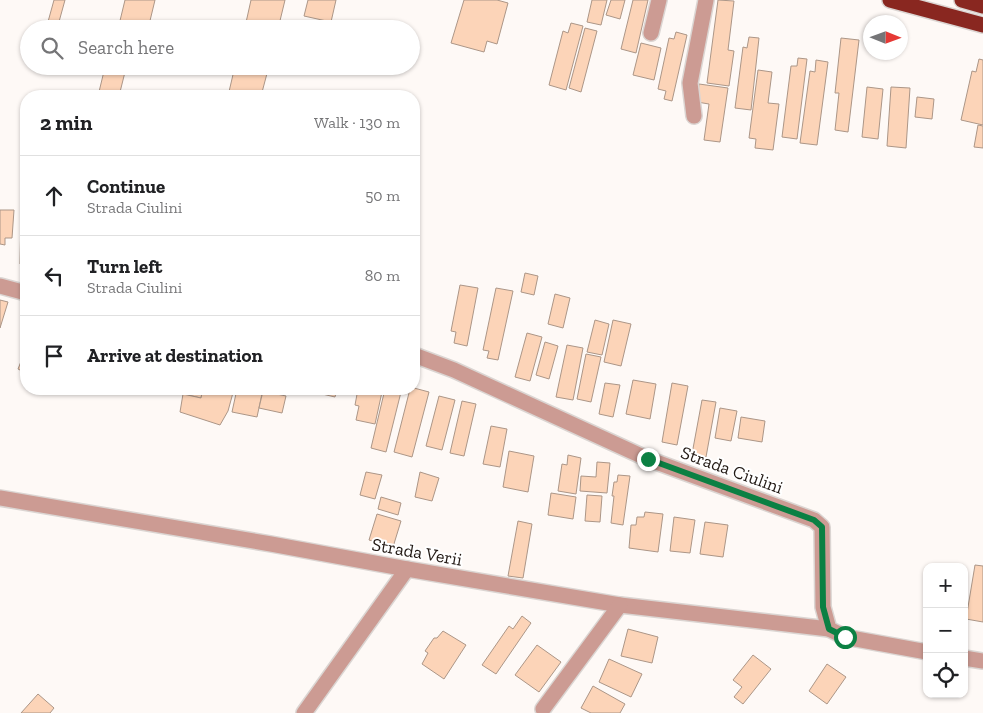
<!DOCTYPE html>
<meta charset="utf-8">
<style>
:root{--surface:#fff;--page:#f2f2f2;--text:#202124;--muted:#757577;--line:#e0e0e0}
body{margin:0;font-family:"Zilla Slab",serif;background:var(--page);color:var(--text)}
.controls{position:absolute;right:15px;bottom:15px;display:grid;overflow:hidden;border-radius:10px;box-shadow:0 1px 4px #0004}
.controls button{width:45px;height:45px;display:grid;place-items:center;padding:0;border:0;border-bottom:1px solid var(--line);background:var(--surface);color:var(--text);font:25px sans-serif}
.compass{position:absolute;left:863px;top:15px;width:45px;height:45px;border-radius:50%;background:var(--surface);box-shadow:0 1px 4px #0004;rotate:91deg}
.stop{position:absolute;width:15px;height:15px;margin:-11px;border:4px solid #0b8043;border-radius:50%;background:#fff}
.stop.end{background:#0b8043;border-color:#fff;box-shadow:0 1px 5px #0008}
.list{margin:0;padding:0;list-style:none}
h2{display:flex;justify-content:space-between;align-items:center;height:65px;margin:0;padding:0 20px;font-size:21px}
h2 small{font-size:16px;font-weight:400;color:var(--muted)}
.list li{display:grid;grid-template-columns:32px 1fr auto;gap:15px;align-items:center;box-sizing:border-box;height:80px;padding:0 20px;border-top:1px solid var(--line)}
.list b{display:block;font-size:19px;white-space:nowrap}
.list p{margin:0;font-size:16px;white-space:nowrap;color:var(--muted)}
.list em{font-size:16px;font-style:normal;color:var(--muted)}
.icon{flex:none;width:28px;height:28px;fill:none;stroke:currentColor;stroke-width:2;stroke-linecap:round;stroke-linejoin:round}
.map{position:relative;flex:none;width:983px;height:713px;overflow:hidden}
.search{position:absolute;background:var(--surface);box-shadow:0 1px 4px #0004;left:20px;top:20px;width:400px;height:55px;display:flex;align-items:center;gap:12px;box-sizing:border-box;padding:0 18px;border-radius:28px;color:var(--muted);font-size:19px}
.panel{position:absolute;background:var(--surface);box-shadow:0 1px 4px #0004;left:20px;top:90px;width:400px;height:305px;border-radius:20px}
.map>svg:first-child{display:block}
.building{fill:#fcd4b8;stroke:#ac9687}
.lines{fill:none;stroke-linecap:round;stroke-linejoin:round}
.minor-casing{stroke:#dbd5d2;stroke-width:18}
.highway-casing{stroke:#dbd5d2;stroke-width:18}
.minor{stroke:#cc9b93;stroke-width:15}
.highway{stroke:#892720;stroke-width:15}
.route{stroke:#0b8043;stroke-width:6}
.labels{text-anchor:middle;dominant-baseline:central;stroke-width:4;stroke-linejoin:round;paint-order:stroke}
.street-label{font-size:18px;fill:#211813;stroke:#fff}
</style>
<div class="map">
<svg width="983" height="713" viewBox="0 0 983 713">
<rect width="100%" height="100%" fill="#fef9f6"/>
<!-- building -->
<g class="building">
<path d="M54 0H65L57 29H46Z"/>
<path d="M125 0H155L148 29H118Z"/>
<path d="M251 0H285L278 29H251L245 27Z"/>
<path d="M308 0H336L331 22 304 16Z"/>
<path d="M464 0H497L508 3 497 44 487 41 484 52 451 43Z"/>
<path d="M592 0H607L601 25 587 22Z"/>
<path d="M611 0H625L620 19 606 15Z"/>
<path d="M633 0H648L636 53 621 49Z"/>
<path d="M718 0 734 1 728 50 734 51 729 86 707 83Z"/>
<path d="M571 23 583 26 566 90 549 85 563 31 568 33Z"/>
<path d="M585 28 597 31 581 92 569 88Z"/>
<path d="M676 32 687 35 672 101 664 99 666 91 658 89 669 38 674 39Z"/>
<path d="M749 37 759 38 751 110 735 108 743 47 747 48Z"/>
<path d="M841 38 859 40 848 132 835 130 839 93H835Z"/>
<path d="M641 43 661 48 654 80 633 75Z"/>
<path d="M798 58 807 59 797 139 782 137 791 66H797Z"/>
<path d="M979 59 983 60V125L961 120 972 71 976 72Z"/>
<path d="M816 60 828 62 817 145 800 143 810 71 815 72Z"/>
<path d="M235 66H269L261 96H228Z"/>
<path d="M105 67 125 72 119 96H98Z"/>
<path d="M758 70 772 72 768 103 779 104 773 150 755 148 756 139 749 138Z"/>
<path d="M699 84 728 88 720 142 704 140 709 104 697 102Z"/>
<path d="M867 87 883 89 878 139 862 137Z"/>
<path d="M891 87 910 88 906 148 887 146Z"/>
<path d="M917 97 934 99 932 119 915 117Z"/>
<path d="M978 125 983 126V148L974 147Z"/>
<path d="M0 210H14L12 238H5V245L0 244Z"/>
<path d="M21 217H26V264H20Z"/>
<path d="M525 273 538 276 534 295 521 292Z"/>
<path d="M460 285 478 288 467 346 454 343 456 332 451 331Z"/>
<path d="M496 288 513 291 498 360 487 358 489 351 483 350Z"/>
<path d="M555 294 570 298 563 328 548 324Z"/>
<path d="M0 300 8 302 0 328Z"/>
<path d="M595 320 609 324 602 355 587 352Z"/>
<path d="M613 320 631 324 621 366 604 362Z"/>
<path d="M527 333 542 337 530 381 515 377Z"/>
<path d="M545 342 558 346 549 379 536 375Z"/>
<path d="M567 345 583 348 573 400 556 397Z"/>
<path d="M26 349V373L18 369Z"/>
<path d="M586 354 601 357 591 402 577 399Z"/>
<path d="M633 380 656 384 650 419 626 414Z"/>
<path d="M605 383 620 385 613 417 599 414Z"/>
<path d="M672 383 688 386 677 445 662 442Z"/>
<path d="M414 388 429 392 412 457 394 452 410 389Z"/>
<path d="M184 389H203L201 398 183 394Z"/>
<path d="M212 389H234L228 411 220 425 180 412 183 394 201 398 202 393 211 394Z"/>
<path d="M237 389H263L257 417 232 412Z"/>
<path d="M270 389H287L286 394Z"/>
<path d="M319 389H337L335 397 318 393Z"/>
<path d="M358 389H374L373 391 382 392 375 424 356 420 359 406 355 405Z"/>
<path d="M385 389 401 392 386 452 371 448Z"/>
<path d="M263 391 286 396 282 413 259 408Z"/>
<path d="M439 396 455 400 442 450 426 446Z"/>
<path d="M702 400 716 402 706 457 692 454Z"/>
<path d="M462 401 476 404 464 456 450 453Z"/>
<path d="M720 408 737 411 731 441 715 438Z"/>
<path d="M741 417 765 421 762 442 738 438Z"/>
<path d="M491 426 507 429 500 467 483 464Z"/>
<path d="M509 451 534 456 528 492 503 487Z"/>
<path d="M568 455 581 458 576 494 558 491 562 464 567 465Z"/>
<path d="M597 462 610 463 607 493 580 491 581 476 596 477Z"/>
<path d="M366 472 382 475 375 499 360 495Z"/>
<path d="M420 472 439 478 432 501 415 497Z"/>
<path d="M618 475 630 476 623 525 611 523 614 496H612L614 482H617Z"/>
<path d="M551 493 576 497 573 519 548 515Z"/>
<path d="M587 495 602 496 600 522 585 521Z"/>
<path d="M381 497 401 503 398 515 378 509Z"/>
<path d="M645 512 663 514 658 552 629 548 631 525H636L637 517H644Z"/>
<path d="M377 514 401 521 393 547 369 540Z"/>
<path d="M674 517 695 520 690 553 670 551Z"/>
<path d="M518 521 532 524 523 578 508 576Z"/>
<path d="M705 522 728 525 723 557 700 554Z"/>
<path d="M975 565 983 566V622L966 619Z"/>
<path d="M522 616 531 623 496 674 482 665 509 626 513 629Z"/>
<path d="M628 629 658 637 652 663 621 656Z"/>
<path d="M443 631 466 645 444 679 422 664 428 653 425 651 434 638H437Z"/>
<path d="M537 645 561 662 539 692 515 675Z"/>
<path d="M753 655 771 669 743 704 734 697 742 687 733 680Z"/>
<path d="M609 659 642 674 631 697 599 682Z"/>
<path d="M827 664 846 677 827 704 809 691Z"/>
<path d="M593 686 625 704 620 713H591L581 708Z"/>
<path d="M38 694 54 708 50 713H21Z"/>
</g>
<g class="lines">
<!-- minor casing -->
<g class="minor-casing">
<g id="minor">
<path d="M651 33 659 0"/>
<path d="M694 116 690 83 706 0"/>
<path d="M0 286 26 293"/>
<path d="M414 355 454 370 648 459 814 520 822 527 823 607 829 629 845 637 927 652"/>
<path d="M0 498 271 544 407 569 620 605 829 629"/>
<path d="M964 658 983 661"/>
<path d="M543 709 620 605"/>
<path d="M304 713 407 569"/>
</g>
</g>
<!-- highway casing -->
<g class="highway-casing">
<g id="highway">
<path d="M890 0 983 25"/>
<path d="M962 0 983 6"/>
</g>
</g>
<!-- minor -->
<use href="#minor" class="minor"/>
<!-- highway -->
<use href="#highway" class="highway"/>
</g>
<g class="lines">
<!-- route -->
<path class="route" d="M648 459 814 520 822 527 823 607 829 629 845 637"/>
</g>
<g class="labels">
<!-- street labels -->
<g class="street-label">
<text transform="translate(732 470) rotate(20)">Strada Ciulini</text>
<text transform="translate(417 552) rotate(10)">Strada Verii</text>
</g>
</g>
</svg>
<div class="controls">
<button>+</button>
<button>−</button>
<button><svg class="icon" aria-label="locate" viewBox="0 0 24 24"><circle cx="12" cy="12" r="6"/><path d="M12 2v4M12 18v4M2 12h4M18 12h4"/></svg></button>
</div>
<svg class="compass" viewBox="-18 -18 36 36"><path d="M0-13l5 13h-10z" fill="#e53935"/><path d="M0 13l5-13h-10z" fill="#757577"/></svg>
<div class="stop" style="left:845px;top:637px"></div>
<div class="stop end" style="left:648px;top:459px"></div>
<div class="search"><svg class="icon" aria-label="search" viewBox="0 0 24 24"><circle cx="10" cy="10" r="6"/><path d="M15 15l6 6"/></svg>Search here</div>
<section class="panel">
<h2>2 min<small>Walk · 130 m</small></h2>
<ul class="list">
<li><svg class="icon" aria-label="ahead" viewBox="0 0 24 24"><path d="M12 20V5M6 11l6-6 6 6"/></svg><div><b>Continue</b><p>Strada Ciulini</p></div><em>50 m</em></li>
<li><svg class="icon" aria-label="left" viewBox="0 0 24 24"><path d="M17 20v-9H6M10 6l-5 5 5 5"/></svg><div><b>Turn left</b><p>Strada Ciulini</p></div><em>80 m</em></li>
<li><svg class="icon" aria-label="arrive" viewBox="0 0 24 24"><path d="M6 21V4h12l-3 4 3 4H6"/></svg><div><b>Arrive at destination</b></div></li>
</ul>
</section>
</div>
